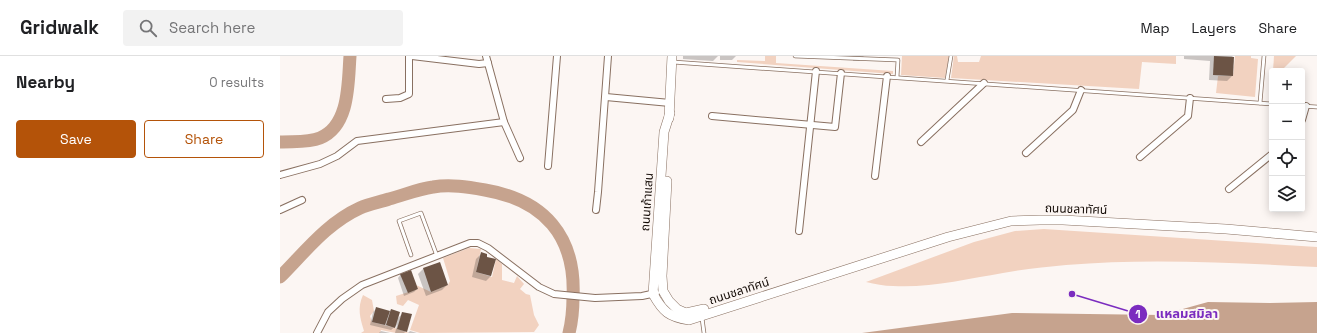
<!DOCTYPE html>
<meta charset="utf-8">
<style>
:root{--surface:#fff;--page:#f2f2f2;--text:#202124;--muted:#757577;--line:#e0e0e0;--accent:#b45309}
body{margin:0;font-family:"Space Grotesk","Noto Sans Thai",sans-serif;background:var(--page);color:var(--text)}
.controls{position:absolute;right:12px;top:12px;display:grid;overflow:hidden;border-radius:4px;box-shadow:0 2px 10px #0003}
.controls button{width:36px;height:36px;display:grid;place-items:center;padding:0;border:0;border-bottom:1px solid var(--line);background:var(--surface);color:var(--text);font:20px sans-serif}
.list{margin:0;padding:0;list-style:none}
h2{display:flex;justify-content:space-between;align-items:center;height:52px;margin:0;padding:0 16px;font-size:17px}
h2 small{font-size:13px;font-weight:400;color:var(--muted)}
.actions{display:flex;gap:8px;padding:12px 16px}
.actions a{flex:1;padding:9px 0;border:1px solid var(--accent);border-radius:4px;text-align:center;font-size:14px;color:var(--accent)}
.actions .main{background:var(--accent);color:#fff}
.icon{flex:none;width:22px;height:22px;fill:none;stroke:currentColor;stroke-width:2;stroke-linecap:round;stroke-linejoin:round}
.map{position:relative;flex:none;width:1037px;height:277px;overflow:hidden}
header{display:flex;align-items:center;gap:24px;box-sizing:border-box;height:56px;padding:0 20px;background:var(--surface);border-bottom:1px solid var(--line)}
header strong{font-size:19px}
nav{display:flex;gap:22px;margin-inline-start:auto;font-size:14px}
.search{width:280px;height:36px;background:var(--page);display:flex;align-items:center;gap:10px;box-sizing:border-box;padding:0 14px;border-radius:4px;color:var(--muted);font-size:15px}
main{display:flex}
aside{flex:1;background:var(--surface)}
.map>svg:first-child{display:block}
.green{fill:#f2d2c0}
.water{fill:#c6a38e}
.shadow{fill:#0003}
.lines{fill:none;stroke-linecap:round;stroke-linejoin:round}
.river{stroke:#c6a38e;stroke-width:13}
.building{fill:#6c5445}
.service-casing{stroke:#897061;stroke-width:4.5}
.minor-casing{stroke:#897061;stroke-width:8}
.secondary-casing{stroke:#897061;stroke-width:10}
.service{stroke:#fff;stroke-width:3}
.minor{stroke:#fff;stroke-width:6}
.secondary{stroke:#fff;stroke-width:9}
.labels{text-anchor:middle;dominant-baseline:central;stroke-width:4;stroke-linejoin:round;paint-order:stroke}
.street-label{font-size:12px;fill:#140b06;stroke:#fcf6f3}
.leader{fill:none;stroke:#7b2cbf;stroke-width:1.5}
.callout-dot{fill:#7b2cbf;stroke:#fcf6f3;stroke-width:1.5}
.mark-label{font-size:12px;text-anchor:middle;font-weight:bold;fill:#fff}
.callout-label{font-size:13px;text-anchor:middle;font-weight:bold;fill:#7b2cbf;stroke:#fcf6f3;stroke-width:4;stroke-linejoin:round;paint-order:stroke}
</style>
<header>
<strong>Gridwalk</strong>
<div class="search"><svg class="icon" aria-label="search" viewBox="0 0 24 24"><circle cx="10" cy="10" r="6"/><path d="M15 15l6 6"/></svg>Search here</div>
<nav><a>Map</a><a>Layers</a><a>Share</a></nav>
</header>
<main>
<aside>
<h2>Nearby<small>0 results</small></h2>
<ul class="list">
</ul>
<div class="actions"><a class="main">Save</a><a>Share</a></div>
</aside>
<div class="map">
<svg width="1037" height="277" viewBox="0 0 1037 277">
<rect width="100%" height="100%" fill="#fcf6f3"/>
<!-- green -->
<g class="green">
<path d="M485 0H496V7L613 15V18L457 6V4L485 5Z"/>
<path d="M622 0H669L665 22 621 19Z"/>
<path d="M674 0H677L678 6H699L701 0H896V8L862 6 859 33 671 22Z"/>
<path d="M955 0H971V2L978 3 975 41 936 37 938 20H953Z"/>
<path d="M994 0H1016L1001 15H993Z"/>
<path d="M764 173 1037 191V211C954 207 870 202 786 209 766 211 744 213 723 217 687 223 650 232 613 230 604 230 595 228 586 226L694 186 735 175Z"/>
<path d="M189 192 201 193 196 216 212 221 216 203 222 208V224L234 227 237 220 244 228 240 233 246 238 250 239 254 259 259 269 254 276 140 277 130 274 139 249 128 244 123 250 117 248 116 240 138 233 136 229 151 236 168 229 170 225 163 202Z"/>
<path d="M83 239 92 244 94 255 90 260 92 266 115 272 129 277H116L101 274 100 277H81L84 275C80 262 77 252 83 239Z"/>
</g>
<!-- water -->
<path class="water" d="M928 246 990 247 1037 246V277H582L732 257 881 259Z"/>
<!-- shadow -->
<g class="shadow">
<path d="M403 0H438L433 5 403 3Z"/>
<path d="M440 0H456L452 4H440Z"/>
<path d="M573 0H584L579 5H573Z"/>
<path d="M904 0H953L951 2 952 20 947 25 929 24 930 5 904 3Z"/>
<path d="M201 198 211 220 206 225 192 221 196 203Z"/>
<path d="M159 208 167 229 162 234 146 240 138 218 143 213Z"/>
<path d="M121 218 137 233 134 236 124 240 118 222Z"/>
<path d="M97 252 109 256 111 254 117 263 123 257 126 275 124 277H115L117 269 111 274 90 269 93 256Z"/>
<path d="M101 275 110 277H99Z"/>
<path d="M130 275 137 277H128Z"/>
</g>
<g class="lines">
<!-- river -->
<g class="river">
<path d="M0 86C13 85 28 87 40 82 70 70 68 26 70 0"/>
<path d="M0 221C25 196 47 167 80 152 89 148 100 146 109 143 124 139 138 133 153 131 170 128 188 131 205 134 264 144 296 180 293 241 293 253 292 265 289 277"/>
</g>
</g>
<!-- building -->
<g class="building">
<path d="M934 0 954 1 953 20 933 19Z"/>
<path d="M201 196 207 198V201L216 203 211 220 196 216Z"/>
<path d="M160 206 168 229 151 236 143 212Z"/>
<path d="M131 214 138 233 128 237 120 218Z"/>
<path d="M96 251 110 255 105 269 92 266Z"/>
<path d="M111 253 120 256 115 272 106 269Z"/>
<path d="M122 256 132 258 127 276 117 273Z"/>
</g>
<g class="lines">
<!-- service casing -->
<g class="service-casing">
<g id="service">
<path d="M515 0 618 4 617 21"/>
<path d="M393 6 992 48"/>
<path d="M667 24 671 0"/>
<path d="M980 47 984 0"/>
<path d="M1022 50 1037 51"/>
<path d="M131 199 119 165 141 157 157 200"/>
<path d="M422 262 424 277"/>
</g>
</g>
<!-- minor casing -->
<g class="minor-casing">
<g id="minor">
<path d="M132 0 199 8 208 7"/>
<path d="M206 0 224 66 240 102"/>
<path d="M326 41 390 47"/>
<path d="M106 43 120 42 129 38V0"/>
<path d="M432 60 555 71 561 17"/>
<path d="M1022 64 1026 50"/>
<path d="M641 86 704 27"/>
<path d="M746 97 793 54 801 34"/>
<path d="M860 101 908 60 910 42"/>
<path d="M268 110 277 0"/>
<path d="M0 119 40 108 57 100 77 85 224 66"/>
<path d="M595 120 607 20"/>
<path d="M949 133 992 98"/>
<path d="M0 154 22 144"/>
<path d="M316 154 318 136 328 0"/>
<path d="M519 175 536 15"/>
<path d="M37 277 48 256 62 243 82 229 190 187H198L208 192 259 231 274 238 315 242 362 240 376 237"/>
</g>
</g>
<!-- secondary casing -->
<g class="secondary-casing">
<g id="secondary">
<path d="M390 57 384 76 373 238C383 256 389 261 409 264L668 181 731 165 760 164H783L946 173 1037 181"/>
<path d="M389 62 392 0"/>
<path d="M387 125 382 220 383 235 389 245 397 253 406 257 424 253"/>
</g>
</g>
<!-- service -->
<use href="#service" class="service"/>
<!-- minor -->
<use href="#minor" class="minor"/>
<!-- secondary -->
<use href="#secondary" class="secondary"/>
</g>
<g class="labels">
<!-- street labels -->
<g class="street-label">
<text transform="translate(367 146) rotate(-86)">ถนนเก้าแสน</text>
<text transform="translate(796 153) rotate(2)">ถนนชลาทัศน์</text>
<text transform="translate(459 235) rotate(-18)">ถนนชลาทัศน์</text>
</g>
</g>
<!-- callouts -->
<path class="leader" d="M792 238L858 258"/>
<g class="callout-dot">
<circle cx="792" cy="238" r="4"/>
<circle cx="858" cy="258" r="10"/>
</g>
<g class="mark-label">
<text x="858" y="262">1</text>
</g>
<g class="callout-label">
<text x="907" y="262">แหลมสมิลา</text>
</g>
</svg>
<div class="controls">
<button>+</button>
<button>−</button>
<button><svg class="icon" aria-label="locate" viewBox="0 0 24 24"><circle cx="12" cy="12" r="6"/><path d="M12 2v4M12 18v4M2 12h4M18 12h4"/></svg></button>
<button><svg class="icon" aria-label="layers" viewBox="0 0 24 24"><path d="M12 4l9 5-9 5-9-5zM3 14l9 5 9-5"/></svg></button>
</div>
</div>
</main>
